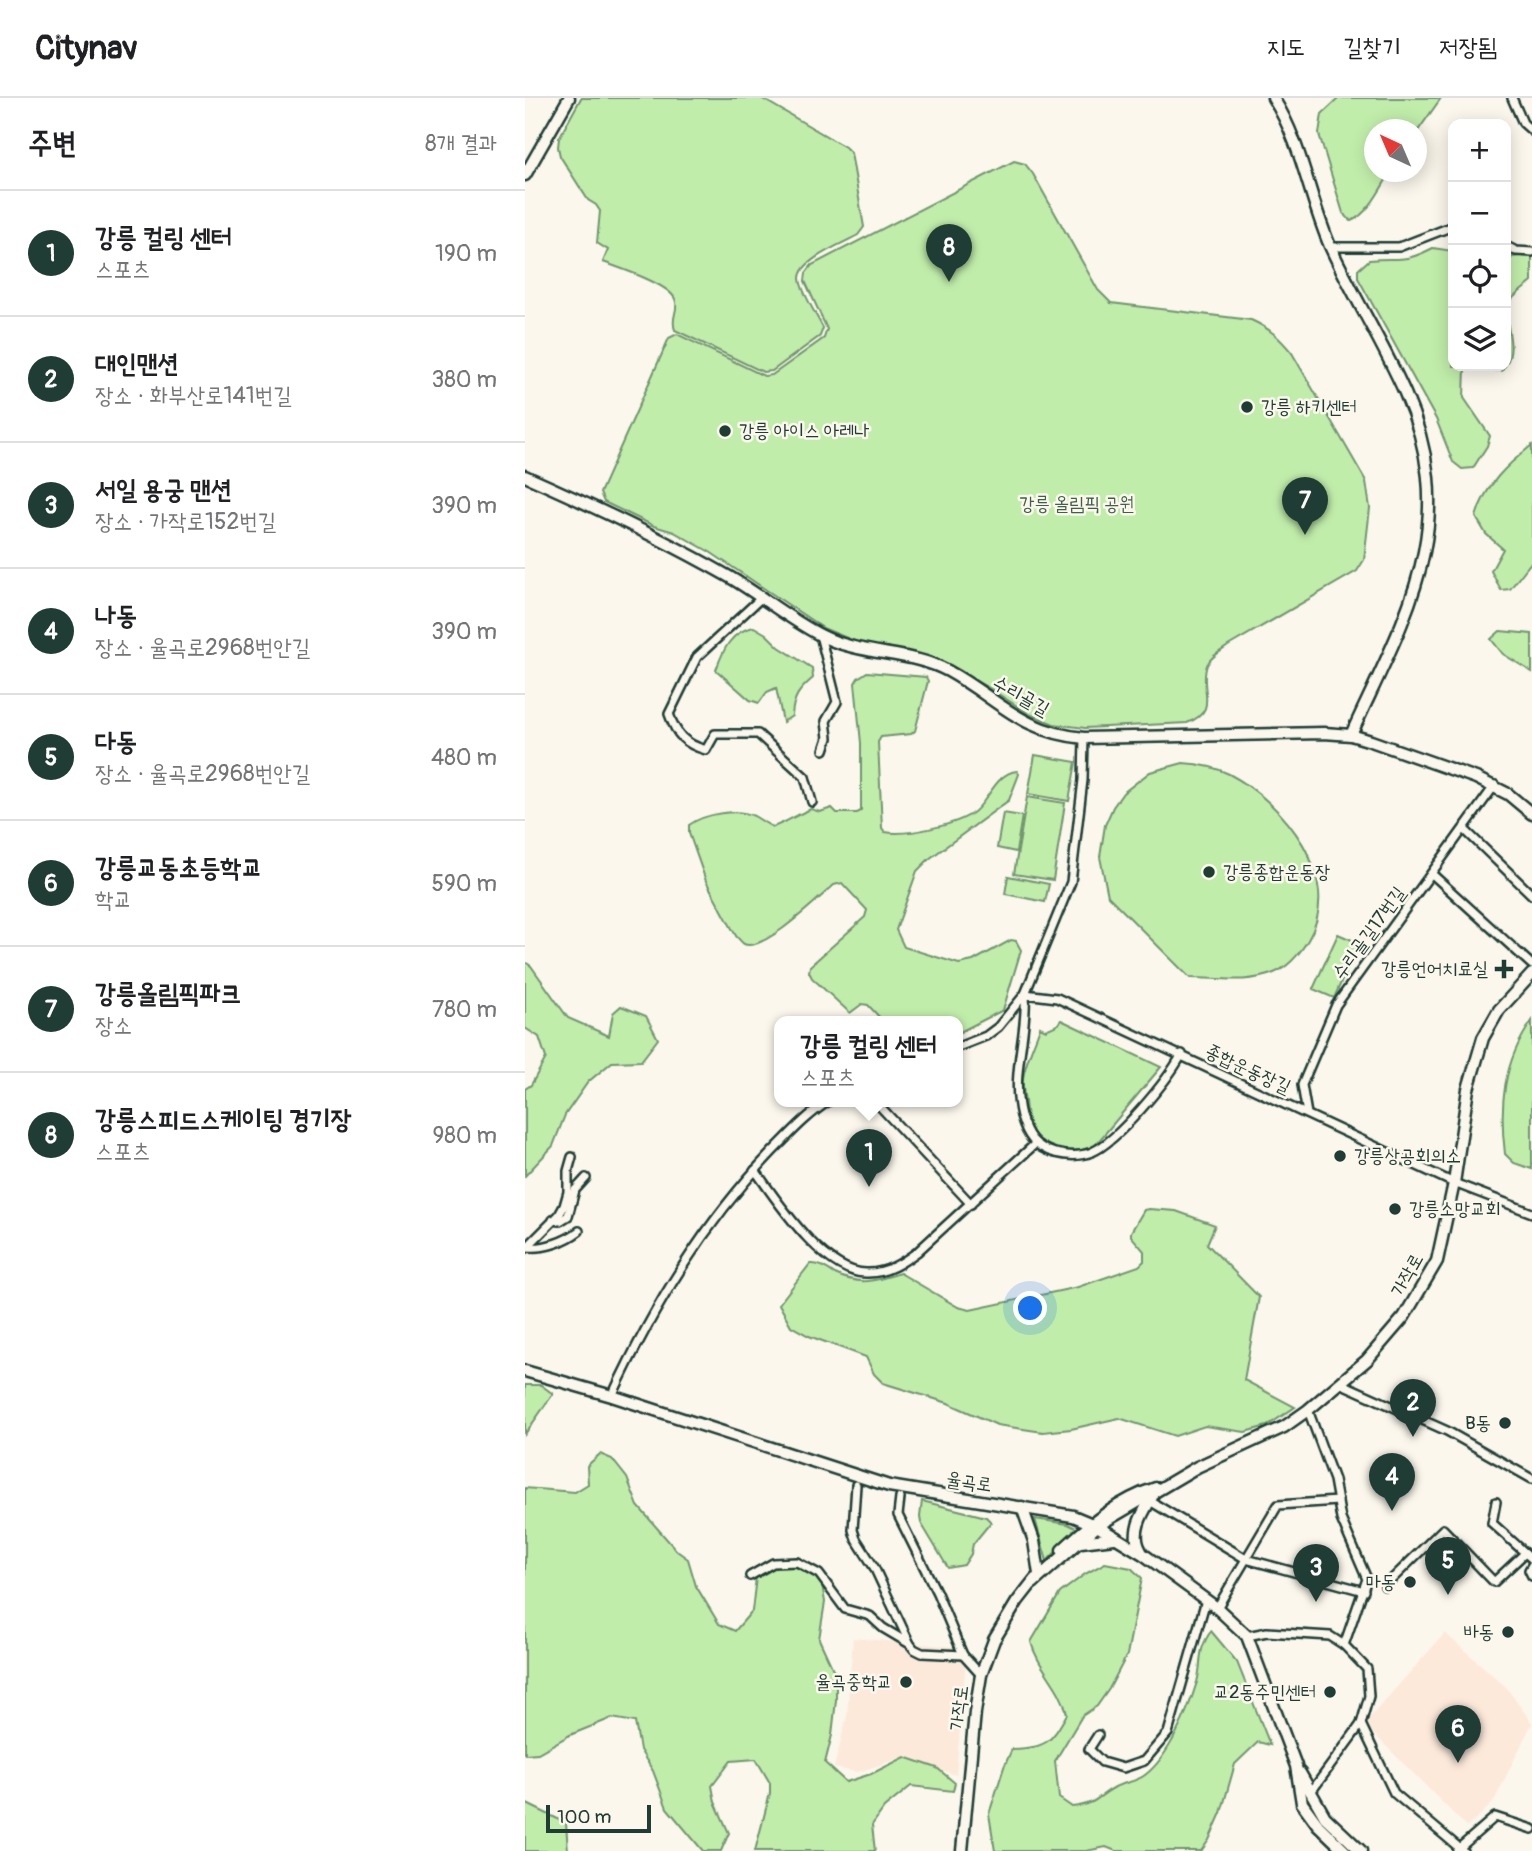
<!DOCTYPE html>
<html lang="ko">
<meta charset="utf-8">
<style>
:root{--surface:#fff;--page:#f6f6f6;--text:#202124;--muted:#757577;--line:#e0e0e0;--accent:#1f3d34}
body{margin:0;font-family:Pangolin,"Poor Story",sans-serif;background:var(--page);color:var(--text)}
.controls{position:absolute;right:21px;top:21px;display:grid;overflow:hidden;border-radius:14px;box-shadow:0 4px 18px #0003}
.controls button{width:63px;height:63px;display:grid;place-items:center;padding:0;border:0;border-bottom:2px solid var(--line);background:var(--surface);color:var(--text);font:35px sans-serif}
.compass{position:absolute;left:839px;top:21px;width:63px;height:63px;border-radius:50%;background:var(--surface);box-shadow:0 4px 18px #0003;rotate:316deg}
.scale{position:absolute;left:21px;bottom:18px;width:105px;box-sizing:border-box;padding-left:7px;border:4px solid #1f3d34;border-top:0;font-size:19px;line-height:24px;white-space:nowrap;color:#1f3d34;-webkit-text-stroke:5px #fbf7ec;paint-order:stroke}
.you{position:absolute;left:506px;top:1211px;width:24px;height:24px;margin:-18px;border:5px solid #fff;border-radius:50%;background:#1a73e8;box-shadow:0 0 0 10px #1a73e833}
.badge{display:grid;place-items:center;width:46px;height:46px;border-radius:50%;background:var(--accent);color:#fff;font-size:23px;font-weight:700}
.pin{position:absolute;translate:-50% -58px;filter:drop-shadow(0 2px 4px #0008)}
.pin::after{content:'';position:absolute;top:37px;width:24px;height:21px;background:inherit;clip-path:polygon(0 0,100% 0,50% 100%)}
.popup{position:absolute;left:249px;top:918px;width:189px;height:91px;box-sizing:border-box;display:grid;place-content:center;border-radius:14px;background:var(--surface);filter:drop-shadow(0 2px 5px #0005);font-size:23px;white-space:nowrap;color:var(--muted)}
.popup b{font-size:26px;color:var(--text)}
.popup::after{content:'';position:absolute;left:50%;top:100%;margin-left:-14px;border:14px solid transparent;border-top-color:var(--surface)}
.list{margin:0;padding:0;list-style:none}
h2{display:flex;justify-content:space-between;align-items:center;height:91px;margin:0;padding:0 28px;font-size:30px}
h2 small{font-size:23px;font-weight:400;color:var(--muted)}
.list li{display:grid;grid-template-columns:46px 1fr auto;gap:21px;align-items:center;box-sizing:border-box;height:126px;padding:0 28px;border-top:2px solid var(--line)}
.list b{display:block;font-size:26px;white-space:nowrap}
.list p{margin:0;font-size:23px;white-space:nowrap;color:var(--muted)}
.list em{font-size:23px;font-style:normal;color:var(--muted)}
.icon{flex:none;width:38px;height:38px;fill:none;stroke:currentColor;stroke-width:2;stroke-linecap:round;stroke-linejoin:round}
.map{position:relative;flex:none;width:1007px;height:1753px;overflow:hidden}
header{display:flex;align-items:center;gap:42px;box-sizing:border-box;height:98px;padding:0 35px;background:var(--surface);border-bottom:2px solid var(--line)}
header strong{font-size:33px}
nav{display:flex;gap:38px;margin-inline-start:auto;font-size:24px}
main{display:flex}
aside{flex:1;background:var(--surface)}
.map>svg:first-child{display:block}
.built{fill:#fce9da}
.green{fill:#c1edaa;stroke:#70956f;stroke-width:2}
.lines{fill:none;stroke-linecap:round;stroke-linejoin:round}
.street-casing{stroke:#1f3d34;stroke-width:12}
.secondary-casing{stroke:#1f3d34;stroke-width:15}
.street{stroke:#fbf7ec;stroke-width:7}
.secondary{stroke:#fbf7ec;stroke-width:10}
.poi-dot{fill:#1f3d34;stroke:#fbf7ec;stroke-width:2.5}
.labels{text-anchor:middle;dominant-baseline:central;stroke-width:5;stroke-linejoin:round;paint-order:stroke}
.poi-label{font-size:19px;fill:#1f3d34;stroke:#fbf7ec;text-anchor:end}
.park-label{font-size:19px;fill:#3f604c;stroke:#fbf7ec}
.street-label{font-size:19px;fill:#1f3d34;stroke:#fbf7ec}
</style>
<header>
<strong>Citynav</strong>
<nav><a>지도</a><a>길찾기</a><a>저장됨</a></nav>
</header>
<main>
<aside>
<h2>주변<small>8개 결과</small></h2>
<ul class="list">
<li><span class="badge">1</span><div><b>강릉 컬링 센터</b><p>스포츠</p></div><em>190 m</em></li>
<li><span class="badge">2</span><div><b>대인맨션</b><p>장소 · 화부산로141번길</p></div><em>380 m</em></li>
<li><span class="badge">3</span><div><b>서일 용궁 맨션</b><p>장소 · 가작로152번길</p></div><em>390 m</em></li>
<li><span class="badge">4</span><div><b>나동</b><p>장소 · 율곡로2968번안길</p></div><em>390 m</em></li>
<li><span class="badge">5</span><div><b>다동</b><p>장소 · 율곡로2968번안길</p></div><em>480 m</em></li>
<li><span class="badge">6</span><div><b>강릉교동초등학교</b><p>학교</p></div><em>590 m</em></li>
<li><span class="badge">7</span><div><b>강릉올림픽파크</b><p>장소</p></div><em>780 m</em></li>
<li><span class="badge">8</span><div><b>강릉스피드스케이팅 경기장</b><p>스포츠</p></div><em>980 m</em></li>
</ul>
</aside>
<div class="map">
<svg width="1007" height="1753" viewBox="0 0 1007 1753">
<rect width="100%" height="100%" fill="#fbf7ec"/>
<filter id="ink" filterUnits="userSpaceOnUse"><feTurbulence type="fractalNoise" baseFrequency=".0143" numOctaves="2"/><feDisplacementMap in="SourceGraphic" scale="14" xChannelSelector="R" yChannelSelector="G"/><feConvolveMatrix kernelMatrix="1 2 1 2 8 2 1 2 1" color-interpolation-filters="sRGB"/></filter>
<g filter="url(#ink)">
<!-- built -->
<g class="built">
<path d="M920 1535 981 1589 1007 1625 968 1705 942 1729 839 1626Z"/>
<path d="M328 1540 442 1550 431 1677 379 1659 333 1674 309 1670 322 1618Z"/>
</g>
<!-- green -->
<g class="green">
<path d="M56 0H236L320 49 326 55 339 129 333 137C319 145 274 162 275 181 276 193 292 218 298 230L295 238 247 273 238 274 150 232C145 219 155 211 150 201 144 186 94 170 78 164L83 152 72 145 75 113 71 107 63 102 35 58 33 49 34 40Z"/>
<path d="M814 0H916L892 34V32H850V74H866C856 89 844 116 826 123L818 115 794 36 797 16Z"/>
<path d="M489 63 500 66 508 76 573 192 586 205 726 222C744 230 754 239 767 255L841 383 845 410 839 462 832 473 703 548C695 554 685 559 682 567 673 591 696 612 662 625L560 630 529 626 504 616 464 590 410 561 334 545 298 530 185 454 149 434 129 428 79 404 75 395 144 240 152 236 239 278 247 277 299 240 302 231 280 183 281 175 287 167Z"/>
<path d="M908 150 928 153V268H980L977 273 940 269 939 300 965 338 962 348 948 370 937 371 928 364 911 321 833 180V172L844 162C875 159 877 166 908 150Z"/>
<path d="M1007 156V184C1000 190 987 198 983 207 977 222 993 248 981 266V163L988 159Z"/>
<path d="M1007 347V463L985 491 976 492 966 473 978 451 961 436 951 419C960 387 982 367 1007 347Z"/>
<path d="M229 529 241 536 254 549 287 570 288 580C274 592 268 599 267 618L258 624 251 590 242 594 234 605 225 602 191 572C198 552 206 533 229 529Z"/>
<path d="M975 533 1007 536V574L978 556 966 541Z"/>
<path d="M342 574 401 579 403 583 390 633 386 636 356 639 353 644 357 730 360 734C382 738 432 727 449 714 464 702 471 675 492 673L494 676 484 702 404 761 392 773 371 832 379 849 434 866 448 863 486 842 491 843 496 852 478 912 433 935V923H358L343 907 337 906 325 915 287 880 284 874 285 868 340 819 342 812 317 785 309 787C295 799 238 855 219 846 217 845 213 840 211 838L181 783 164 735V727C179 716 212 710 229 718 236 722 241 726 248 729 262 724 273 716 286 711L295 714 307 710 312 715H332L336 713V645L330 585 333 580Z"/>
<path d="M510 657 551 664 544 703 503 696Z"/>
<path d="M658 665C674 666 690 669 704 676 759 705 820 780 783 842 775 855 764 869 749 875 721 886 694 880 665 880L583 798 575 759 580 727 588 709 598 695 625 674Z"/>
<path d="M502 699 540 705 528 782 489 776Z"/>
<path d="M478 715 497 718 491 754 472 750Z"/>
<path d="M483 778 524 786 520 804 480 796Z"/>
<path d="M813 836 834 845 809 900 788 891Z"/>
<path d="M0 864 6 868 43 920 84 938 88 915 96 908 121 918 133 941 116 963 87 964 63 984 40 1017 28 1048 0 1078V991L6 987 21 960 14 939 0 930Z"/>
<path d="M536 922 636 969 567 1051C525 1058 503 1048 500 1003 499 997 497 988 498 981 500 964 510 945 515 929L521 932 532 927Z"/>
<path d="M1007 923V1071L989 1065 980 1056C974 1007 978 964 1007 923Z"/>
<path d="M624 1111 651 1113 690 1127 682 1146 734 1199 719 1282 770 1309 742 1328 720 1334 680 1328 650 1338 594 1320 546 1331 518 1334 472 1327 423 1305 358 1285 349 1276 341 1259 284 1238 266 1228 254 1206 285 1166C295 1165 302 1171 310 1176 335 1188 350 1183 375 1175L433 1209 445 1212 553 1189 614 1168 619 1163V1153L606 1138V1134L619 1112Z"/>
<path d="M0 1287H16L28 1296 0 1336Z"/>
<path d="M75 1356 87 1361 102 1380 113 1408 152 1453 163 1461 171 1488 194 1526 210 1533 227 1513 231 1479 252 1462 277 1463 296 1480 300 1504 294 1541 311 1578V1602L307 1637 300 1665 321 1684 346 1676 380 1659 412 1670 430 1685 428 1693 386 1688 359 1710 347 1727 350 1753H230L245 1695V1685L231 1661 206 1663 187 1688 190 1704 204 1735 196 1753H178L142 1710 128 1673 115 1652 110 1624 87 1620 45 1637 13 1655 0 1656V1390L50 1394 63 1386 62 1368Z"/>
<path d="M397 1403 461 1419 466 1424 448 1446 446 1456 439 1467 423 1470 396 1425 395 1419Z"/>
<path d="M510 1421 543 1426 553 1431 522 1463Z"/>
<path d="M580 1465 606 1470 617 1480 602 1557 584 1591 572 1608 557 1618 530 1663 534 1700 547 1709C573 1706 571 1699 590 1689 600 1684 611 1684 620 1677 644 1659 663 1613 672 1584 678 1562 671 1555 686 1533L712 1564 745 1647 733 1644 710 1666 696 1715 684 1742 676 1753H591L581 1749 561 1753H470L464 1716 479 1669 487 1651C522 1649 525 1646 542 1616 536 1588 513 1571 506 1544L535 1495 560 1476Z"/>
<path d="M0 1705 41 1725 43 1753H0Z"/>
</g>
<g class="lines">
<!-- street casing -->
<g class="street-casing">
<g id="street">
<path d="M987 0 998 25 1007 33"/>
<path d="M981 148 991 153 1007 154"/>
<path d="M806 149H874L928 128"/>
<path d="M236 500 172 559 144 616C151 636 159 646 181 652L190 636H233L280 679 287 704"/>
<path d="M295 537 312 604 301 623 303 640 299 652"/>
<path d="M939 731 1007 797"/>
<path d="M907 776 1007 867"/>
<path d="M433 949 461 938 473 929 500 896 546 784 558 682 559 640"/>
<path d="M657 956C643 982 593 1043 567 1054 554 1059 542 1058 530 1055 509 1049 502 1038 496 1018 485 976 503 937 500 896L532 900 929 1085 1007 1115"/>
<path d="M350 1003 446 1106"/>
<path d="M782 1016 777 987 811 907 970 687"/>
<path d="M230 1072C252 1103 300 1177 343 1175 362 1175 377 1165 392 1154L510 1046"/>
<path d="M28 1122 35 1123 43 1118 50 1092 61 1080"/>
<path d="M3 1149C20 1151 41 1143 54 1133"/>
<path d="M0 1151 34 1117 39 1108 43 1094V1073L47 1059"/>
<path d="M815 1285 922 1333 1007 1381"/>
<path d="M87 1298C129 1208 179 1125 248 1053 266 1035 282 1017 304 1003"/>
<path d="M783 1312 809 1382 816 1421 842 1481 819 1547 842 1571 844 1598 836 1626 786 1694"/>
<path d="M331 1387 328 1432 331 1441 349 1469 385 1546"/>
<path d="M375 1400 373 1417 412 1495 438 1557 456 1577"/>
<path d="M625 1403 721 1461 839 1493"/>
<path d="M971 1404 967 1425 1007 1461"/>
<path d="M1007 1467 1004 1472 1007 1478"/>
<path d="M225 1478 248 1465 272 1464 294 1476 320 1511 345 1518 358 1530 385 1546 389 1551 397 1555 438 1557"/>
<path d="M860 1488 918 1431 969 1484 1000 1455"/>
<path d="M692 1510 753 1407 813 1403"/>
<path d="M722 1538 742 1534 805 1538 819 1547"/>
<path d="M836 1626 869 1695 938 1753"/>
<path d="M573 1637 564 1651 577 1664 598 1670 619 1663 643 1635 681 1502"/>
<path d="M932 1752 970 1719 1007 1731"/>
</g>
</g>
<!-- secondary casing -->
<g class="secondary-casing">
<g id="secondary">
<path d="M748 0C777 45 784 100 805 148 828 198 858 245 880 295 938 427 880 519 826 637"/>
<path d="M0 77 44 0"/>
<path d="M0 378C68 408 136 440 201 477 233 495 262 520 295 537 335 558 387 553 423 573 474 601 495 634 559 640L799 635 826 637 846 643 951 680 983 696 1007 716"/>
<path d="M0 1273 87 1298 364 1388 548 1418 572 1428 618 1456 692 1510 722 1538 771 1668 777 1705 793 1727 820 1753"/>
<path d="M497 1409 509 1443 514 1476"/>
<path d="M556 1444 589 1440"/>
<path d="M537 1452C565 1426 594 1402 631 1390"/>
<path d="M616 1453C605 1435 617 1416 627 1399"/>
<path d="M508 1485 572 1428 672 1369 759 1329 783 1312 842 1262 879 1219 912 1163 929 1085 943 991 958 940 974 912 1007 876"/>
<path d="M775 1675 800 1719 836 1753"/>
<path d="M437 1753 450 1614 456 1577 469 1542 492 1504 510 1481"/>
</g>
</g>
<!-- street -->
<use href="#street" class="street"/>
<!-- secondary -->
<use href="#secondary" class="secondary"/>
</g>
</g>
<!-- markers -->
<g class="poi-dot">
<circle cx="722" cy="309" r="7"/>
<circle cx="200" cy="333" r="7"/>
<circle cx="684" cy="774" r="7"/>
<path d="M975.5 860.5h7v7h7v7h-7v7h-7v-7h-7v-7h7z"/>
<circle cx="815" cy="1058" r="7"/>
<circle cx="870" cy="1111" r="7"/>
<circle cx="980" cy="1325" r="7"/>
<circle cx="885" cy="1484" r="7"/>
<circle cx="983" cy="1534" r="7"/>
<circle cx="381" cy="1584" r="7"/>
<circle cx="805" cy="1594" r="7"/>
</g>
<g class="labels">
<!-- poi labels -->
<g class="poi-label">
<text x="736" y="309" text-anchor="start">강릉 하키센터</text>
<text x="214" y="333" text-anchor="start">강릉 아이스 아레나</text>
<text x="698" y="774" text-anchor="start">강릉종합운동장</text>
<text x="963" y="871">강릉언어치료실</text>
<text x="829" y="1058" text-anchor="start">강릉상공회의소</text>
<text x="884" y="1111" text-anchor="start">강릉소망교회</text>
<text x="966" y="1325">B동</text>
<text x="871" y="1484">마동</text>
<text x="969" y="1534">바동</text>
<text x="367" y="1584">율곡중학교</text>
<text x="791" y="1594">교2동주민센터</text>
</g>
<!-- park labels -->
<g class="park-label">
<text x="552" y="406">강릉 올림픽 공원</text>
</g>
<!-- street labels -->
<g class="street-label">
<text transform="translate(496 598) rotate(29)">수리골길</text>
<text transform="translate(844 835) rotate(-54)">수리골길17번길</text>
<text transform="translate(723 971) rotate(25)">종합운동장길</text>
<text transform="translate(882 1177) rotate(-61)">가작로</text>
<text transform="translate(444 1384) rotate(8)">율곡로</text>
<text transform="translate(434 1610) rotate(-83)">가작로</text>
</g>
</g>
</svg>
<div class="controls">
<button>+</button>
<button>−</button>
<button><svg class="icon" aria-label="locate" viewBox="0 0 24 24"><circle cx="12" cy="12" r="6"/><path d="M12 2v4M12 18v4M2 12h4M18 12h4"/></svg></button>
<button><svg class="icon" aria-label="layers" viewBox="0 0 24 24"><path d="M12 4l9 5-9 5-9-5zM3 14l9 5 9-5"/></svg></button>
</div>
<svg class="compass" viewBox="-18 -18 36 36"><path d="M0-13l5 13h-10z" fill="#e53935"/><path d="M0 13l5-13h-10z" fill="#757577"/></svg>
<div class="scale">100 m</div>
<div class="you"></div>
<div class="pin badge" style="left:344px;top:1089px">1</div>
<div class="popup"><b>강릉 컬링 센터</b>스포츠</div>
<div class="pin badge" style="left:888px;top:1339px">2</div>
<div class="pin badge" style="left:791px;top:1504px">3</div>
<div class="pin badge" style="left:867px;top:1413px">4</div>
<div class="pin badge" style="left:923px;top:1497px">5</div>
<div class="pin badge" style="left:933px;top:1665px">6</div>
<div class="pin badge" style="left:780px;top:437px">7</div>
<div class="pin badge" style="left:424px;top:184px">8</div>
</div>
</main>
